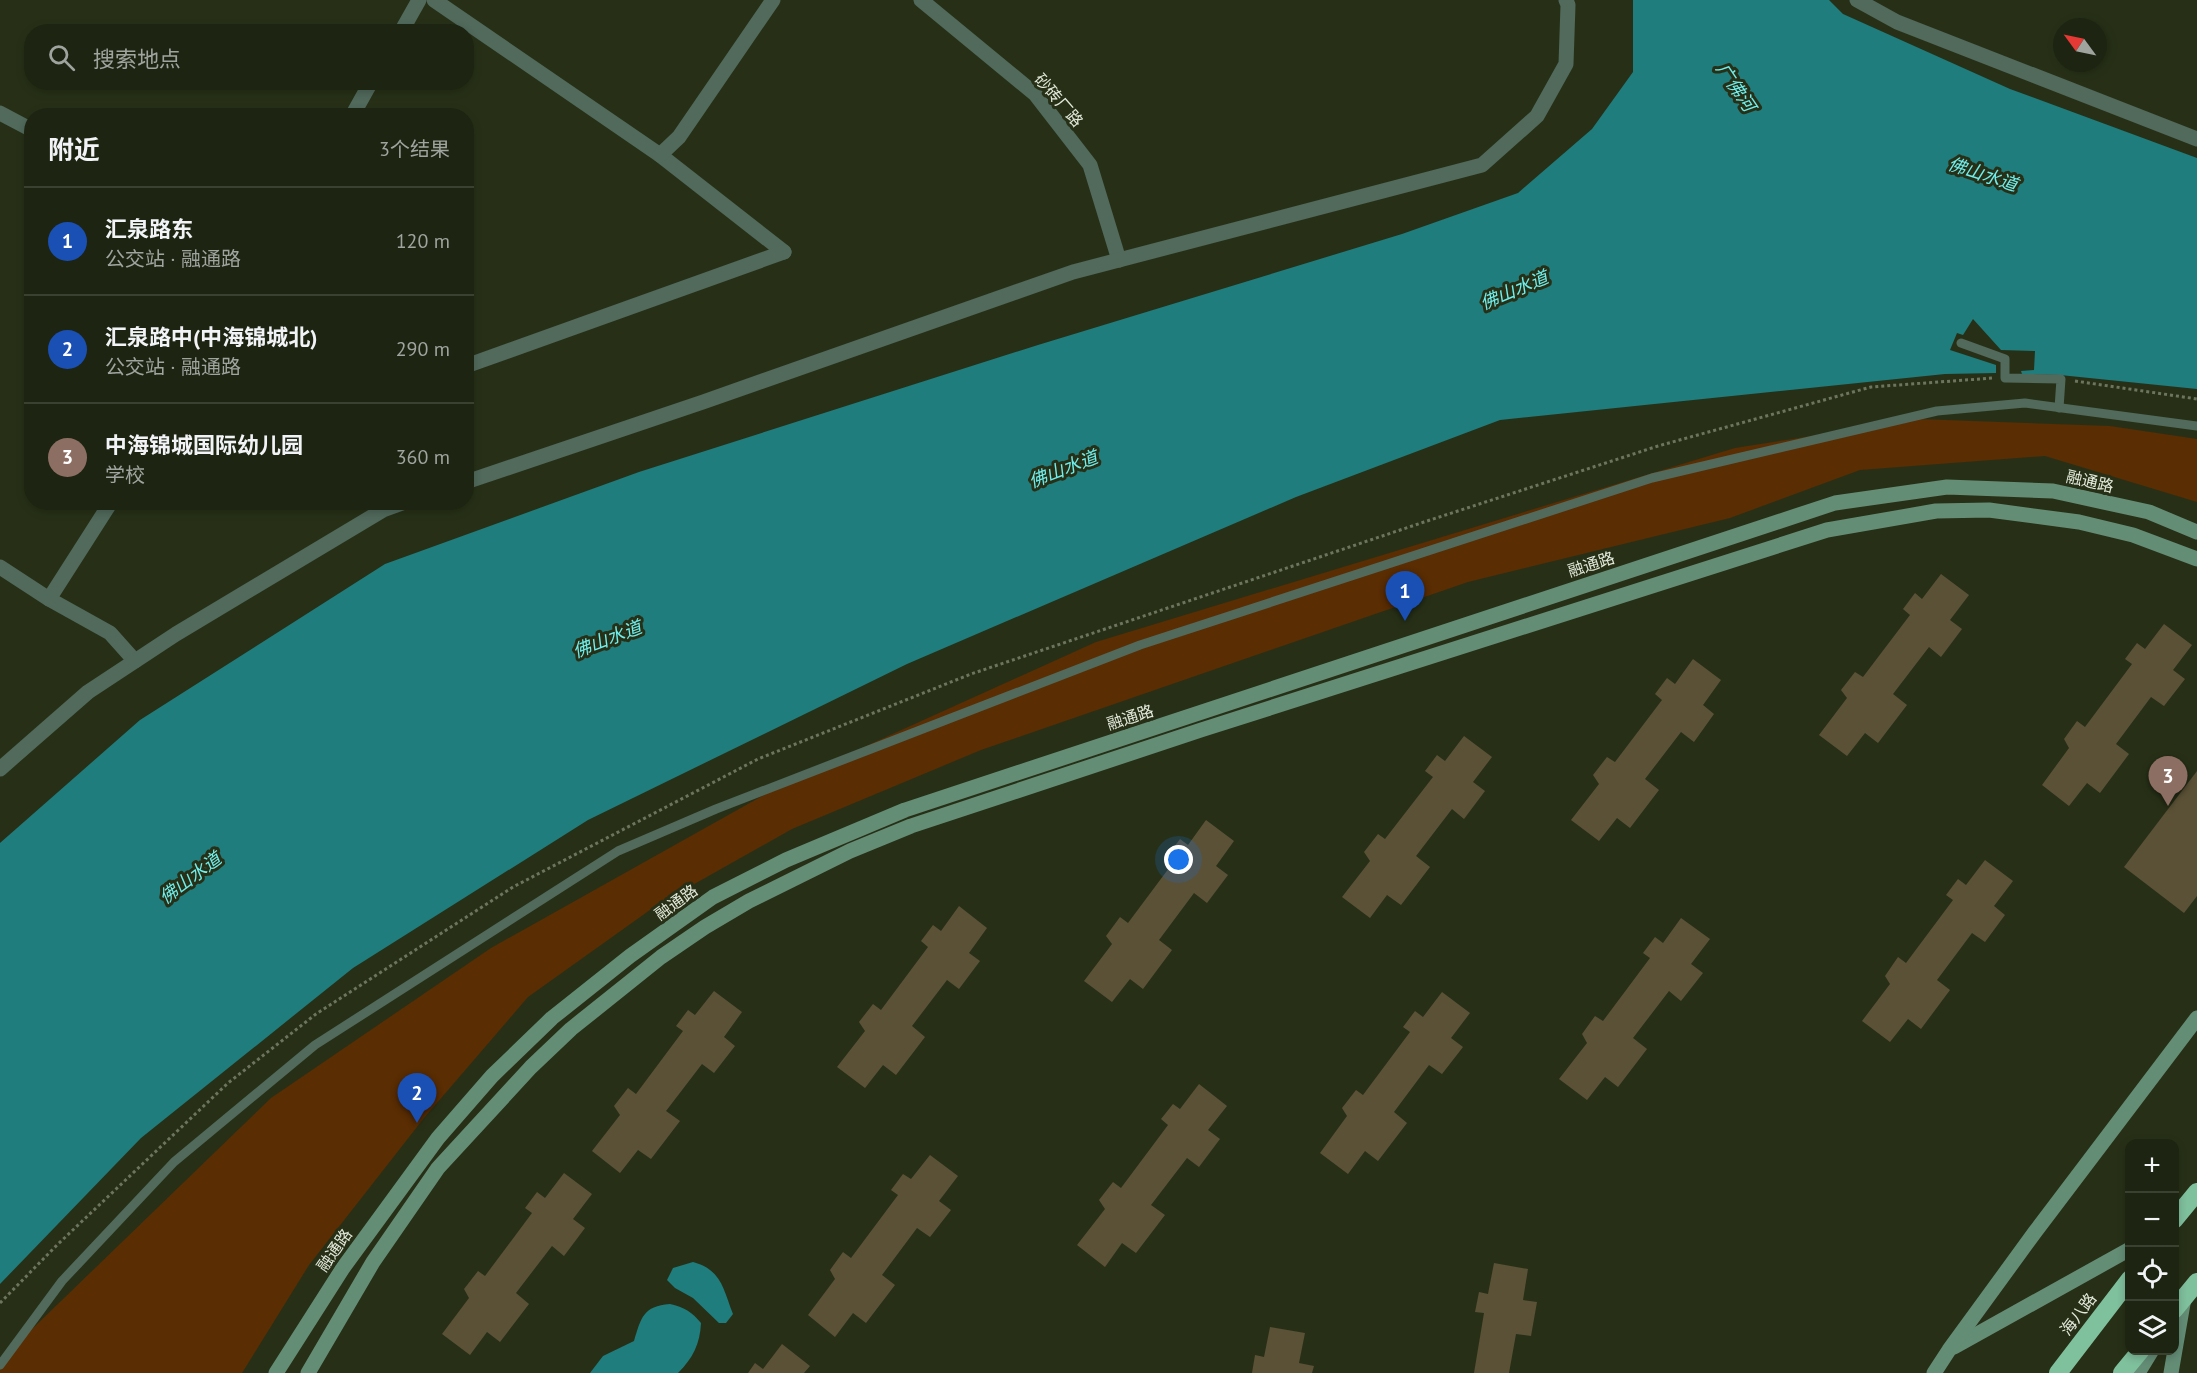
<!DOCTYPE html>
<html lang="zh">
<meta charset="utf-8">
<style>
:root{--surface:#1d2411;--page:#2a301f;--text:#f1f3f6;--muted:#a0a49f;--line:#3b4131;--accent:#d69bfa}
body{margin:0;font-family:"PT Sans","Noto Sans SC",sans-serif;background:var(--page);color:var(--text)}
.controls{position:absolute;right:18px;bottom:18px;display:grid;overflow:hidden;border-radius:12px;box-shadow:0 3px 9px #0003}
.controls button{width:54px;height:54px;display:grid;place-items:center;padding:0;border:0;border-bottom:2px solid var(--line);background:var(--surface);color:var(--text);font:30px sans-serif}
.compass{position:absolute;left:2053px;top:18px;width:54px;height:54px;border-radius:50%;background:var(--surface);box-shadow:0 3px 9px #0003;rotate:303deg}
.you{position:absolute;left:1179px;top:860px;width:21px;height:21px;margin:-15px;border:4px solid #fff;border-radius:50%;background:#1a73e8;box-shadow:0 0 0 9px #1a73e833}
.badge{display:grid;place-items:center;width:39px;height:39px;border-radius:50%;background:var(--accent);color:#fff;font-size:20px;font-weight:700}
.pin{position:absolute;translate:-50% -50px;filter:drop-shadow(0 2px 3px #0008)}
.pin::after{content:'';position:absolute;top:32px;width:21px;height:18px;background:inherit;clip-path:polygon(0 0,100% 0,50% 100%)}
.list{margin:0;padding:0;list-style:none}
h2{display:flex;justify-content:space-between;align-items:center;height:78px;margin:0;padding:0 24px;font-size:26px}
h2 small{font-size:20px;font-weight:400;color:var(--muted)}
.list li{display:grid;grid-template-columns:39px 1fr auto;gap:18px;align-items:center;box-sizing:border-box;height:108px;padding:0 24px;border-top:2px solid var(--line)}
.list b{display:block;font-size:22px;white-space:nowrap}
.list p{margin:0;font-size:20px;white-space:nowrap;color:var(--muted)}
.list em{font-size:20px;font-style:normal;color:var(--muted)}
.icon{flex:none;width:33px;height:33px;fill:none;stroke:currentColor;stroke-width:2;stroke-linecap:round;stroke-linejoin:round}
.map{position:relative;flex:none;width:2197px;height:1373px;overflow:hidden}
.search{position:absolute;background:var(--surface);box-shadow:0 3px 9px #0003;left:24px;top:24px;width:450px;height:66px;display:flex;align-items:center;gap:15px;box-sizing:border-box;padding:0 21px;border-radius:24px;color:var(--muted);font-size:22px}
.panel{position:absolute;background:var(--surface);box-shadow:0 3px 9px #0003;left:24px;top:108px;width:450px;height:402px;border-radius:24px}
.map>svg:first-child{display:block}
.green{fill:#5a2d03}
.water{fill:#1f7d7d}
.building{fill:#5b5136}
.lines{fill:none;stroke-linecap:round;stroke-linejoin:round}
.path{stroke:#6d755f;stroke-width:3;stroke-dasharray:3 3;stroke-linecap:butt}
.lane{stroke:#516a5c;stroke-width:9}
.street{stroke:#516a5c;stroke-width:15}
.secondary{stroke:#648d76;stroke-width:15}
.highway{stroke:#7fc09d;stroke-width:18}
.labels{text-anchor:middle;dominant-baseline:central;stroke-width:6;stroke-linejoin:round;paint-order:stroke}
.street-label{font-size:16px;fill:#e3e9da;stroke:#273017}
.water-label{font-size:18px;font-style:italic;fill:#6fefee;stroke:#273017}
</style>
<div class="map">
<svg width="2197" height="1373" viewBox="0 0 2197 1373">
<rect width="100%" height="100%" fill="#273017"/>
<!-- green -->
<path class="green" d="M1919 419 2110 426 2197 439V502L2045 456 1860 470 1730 518 1468 582 981 750 792 829 657 905 528 997 424 1118 309 1265 242 1373H0V1360L271 1098 491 948 791 780 1096 642 1735 448Z"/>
<!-- water -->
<g class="water">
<path d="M1633 0H1829L1843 14 2010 89 2197 158V389L2060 375 2022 374 2021 371 2034 370 2035 351 2001 350 1973 319 1963 335 1957 333 1950 350 1996 365V373L1945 374 1500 420 1296 497 907 664 588 820 353 968 141 1138 0 1284V843L140 720 385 564 639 472 1038 345 1402 234 1518 193 1592 129 1633 72Z"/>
<path d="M693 1262C722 1270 723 1289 733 1314L726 1323H719L693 1298 675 1288 667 1280 673 1268Z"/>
<path d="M670 1304C684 1307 692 1312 701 1323 700 1344 693 1358 678 1373H590L603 1356 634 1341C641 1318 643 1306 670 1304Z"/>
</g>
<!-- building -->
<g class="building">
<path d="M1941 574 1969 595 1950 620 1962 629 1941 657 1929 647 1893 694 1907 705 1878 743 1865 733 1847 756 1819 735 1847 698 1841 690 1855 672 1863 677 1910 615 1903 609 1915 593 1922 599Z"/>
<path d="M2164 624 2192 645 2173 670 2185 679 2164 706 2151 697 2116 744 2129 754 2100 793 2087 783 2069 806 2042 785 2069 748 2064 739 2077 721 2085 727 2132 664 2125 659 2137 643 2145 649Z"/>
<path d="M1693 659 1721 680 1703 705 1714 714 1694 742 1681 732 1645 779 1659 790 1630 828 1617 818 1599 841 1571 820 1599 784 1593 775 1607 757 1615 762 1662 700 1655 694 1667 678 1675 684Z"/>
<path d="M1464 736 1492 757 1473 782 1485 791 1464 819 1452 809 1416 856 1430 867 1401 905 1387 895 1370 918 1342 897 1370 861 1364 852 1378 834 1385 839 1433 777 1425 771 1437 755 1445 761Z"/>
<path d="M2197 771V896L2184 913 2124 867Z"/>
<path d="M1206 820 1234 841 1216 866 1228 875 1207 903 1194 893 1159 940 1172 950 1143 989 1130 979 1112 1002 1084 981 1112 944 1106 936 1120 917 1128 923 1175 860 1168 855 1180 839 1188 845Z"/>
<path d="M1985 860 2013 881 1994 906 2005 915 1985 942 1972 933 1937 980 1950 990 1921 1029 1908 1019 1890 1042 1862 1021 1890 984 1885 976 1898 957 1906 963 1953 900 1946 895 1958 879 1966 885Z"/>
<path d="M959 906 987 928 969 953 980 961 959 989 947 980 912 1026 925 1037 896 1075 883 1065 865 1088 837 1067 865 1031 859 1022 873 1004 881 1010 928 947 921 941 933 925 941 931Z"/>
<path d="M1681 918 1710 939 1691 964 1703 973 1681 1001 1669 991 1633 1038 1647 1049 1618 1087 1605 1077 1587 1100 1559 1079 1587 1043 1582 1034 1595 1016 1603 1021 1650 958 1643 953 1655 937 1663 943Z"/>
<path d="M714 991 742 1012 724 1037 735 1046 714 1073 702 1064 666 1111 680 1121 651 1159 638 1150 620 1173 592 1151 620 1115 614 1106 628 1088 636 1094 683 1031 676 1026 688 1010 695 1015Z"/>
<path d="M1442 992 1470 1013 1451 1038 1463 1047 1442 1074 1429 1065 1394 1112 1407 1123 1378 1161 1365 1151 1348 1174 1320 1153 1347 1116 1342 1108 1356 1090 1363 1095 1410 1032 1403 1027 1415 1011 1423 1017Z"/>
<path d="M1199 1084 1227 1106 1208 1130 1220 1139 1199 1167 1187 1158 1151 1205 1165 1215 1136 1253 1122 1243 1105 1267 1077 1245 1105 1209 1099 1200 1113 1182 1121 1188 1168 1125 1161 1119 1173 1104 1180 1109Z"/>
<path d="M930 1155 958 1176 939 1201 951 1210 930 1237 917 1228 882 1275 895 1285 866 1323 853 1313 835 1337 808 1315 835 1279 830 1270 843 1252 851 1258 898 1195 891 1190 903 1174 911 1179Z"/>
<path d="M564 1173 592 1194 573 1219 585 1228 564 1256 552 1246 516 1293 529 1304 500 1342 487 1332 470 1355 442 1334 469 1298 464 1289 478 1271 485 1276 532 1213 525 1208 537 1192 545 1198Z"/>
<path d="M1494 1263 1528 1269 1523 1300 1537 1302 1531 1336 1516 1334 1509 1373H1474L1484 1313 1475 1312 1479 1292 1488 1294Z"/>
<path d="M1270 1327 1305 1333 1299 1363 1314 1366 1312 1373H1252L1255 1355 1264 1357Z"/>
<path d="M782 1344 810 1366 804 1373H748L755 1363 763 1369Z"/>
</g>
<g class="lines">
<!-- path -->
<g class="path">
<path d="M2075 381 2197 399"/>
<path d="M0 1303 57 1245 228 1083 316 1014 513 887 758 759 971 674 1424 522 1658 446 1871 387 1993 378"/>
</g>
<!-- lane -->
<g class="lane">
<path d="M1961 343 2005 359V378L2061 379 2059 408"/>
<path d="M0 1365 62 1281 174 1162 315 1045 618 851 716 809 1140 645 1652 478 1937 411 2025 403 2197 426"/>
</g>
<!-- street -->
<g class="street">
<path d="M434 0 660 155 784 252"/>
<path d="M921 0 1035 94 1090 165 1119 260"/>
<path d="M1857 0 1897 22 2197 139"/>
<path d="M401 32 419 0"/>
<path d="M0 113 32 130"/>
<path d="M352 116 371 82"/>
<path d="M660 155 679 137 773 0"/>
<path d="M466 366 784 252"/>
<path d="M466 482 703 402 1073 272 1482 165 1537 116 1566 64 1568 5 1566 0"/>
<path d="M0 567 49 599 110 633 135 661"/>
<path d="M49 599 111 502"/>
<path d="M0 769 88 692 176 634 383 510 405 502"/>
</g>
<!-- secondary -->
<g class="secondary">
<path d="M1954 1347 2130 1249"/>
<path d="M276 1373 343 1268 438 1138 492 1076 552 1018 630 956 713 897 786 860 905 810 1835 503 1947 487 2053 491 2149 512 2197 532"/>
<path d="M308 1373 373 1262 438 1168 531 1067 571 1029 661 957 705 927 749 901 850 851 911 826 1201 730 1827 530 1936 511 1989 510 2079 522 2133 535 2197 559"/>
<path d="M1934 1373 1949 1350 2035 1232 2197 1018"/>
<path d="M2138 1373 2152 1350"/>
<path d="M2171 1373 2184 1298"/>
</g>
<!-- highway -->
<g class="highway">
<path d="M2174 1220 2197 1192"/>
<path d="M2174 1310 2197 1282"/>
<path d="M2058 1373 2130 1279"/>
<path d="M2122 1373 2141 1350"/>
</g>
</g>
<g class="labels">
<!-- street labels -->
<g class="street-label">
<text transform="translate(1059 100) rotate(49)">砂砖厂路</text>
<text transform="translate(2090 481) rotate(13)">融通路</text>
<text transform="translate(1591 564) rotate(-18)">融通路</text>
<text transform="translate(1130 717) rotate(-18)">融通路</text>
<text transform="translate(676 902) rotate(-36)">融通路</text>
<text transform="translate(334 1250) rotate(-55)">融通路</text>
<text transform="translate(2078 1314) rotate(-53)">海八路</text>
</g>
<!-- water labels -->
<g class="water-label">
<text transform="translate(1736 87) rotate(56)">广佛河</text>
<text transform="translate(1983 174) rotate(18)">佛山水道</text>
<text transform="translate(1514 290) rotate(-23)">佛山水道</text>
<text transform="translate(1063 469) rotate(-21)">佛山水道</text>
<text transform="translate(607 639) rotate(-21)">佛山水道</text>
<text transform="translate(190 878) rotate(-37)">佛山水道</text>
</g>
</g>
</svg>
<div class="controls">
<button>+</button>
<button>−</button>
<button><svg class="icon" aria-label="locate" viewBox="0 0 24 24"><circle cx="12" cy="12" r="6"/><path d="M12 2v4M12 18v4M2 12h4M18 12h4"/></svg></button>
<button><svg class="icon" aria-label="layers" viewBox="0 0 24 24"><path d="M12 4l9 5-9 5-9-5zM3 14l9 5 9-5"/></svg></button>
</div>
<svg class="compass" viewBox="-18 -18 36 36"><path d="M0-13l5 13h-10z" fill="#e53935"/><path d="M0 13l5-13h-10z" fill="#a0a49f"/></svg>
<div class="you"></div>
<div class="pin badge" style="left:1405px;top:621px;background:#1a4fb4">1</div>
<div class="pin badge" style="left:417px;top:1123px;background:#1a4fb4">2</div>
<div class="pin badge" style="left:2168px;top:806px;background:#8d6e63">3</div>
<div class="search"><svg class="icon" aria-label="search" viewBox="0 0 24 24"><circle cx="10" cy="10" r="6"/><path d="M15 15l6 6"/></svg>搜索地点</div>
<section class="panel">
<h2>附近<small>3个结果</small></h2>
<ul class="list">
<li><span class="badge" style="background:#1a4fb4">1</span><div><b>汇泉路东</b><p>公交站 · 融通路</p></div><em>120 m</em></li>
<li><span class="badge" style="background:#1a4fb4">2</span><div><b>汇泉路中(中海锦城北)</b><p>公交站 · 融通路</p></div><em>290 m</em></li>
<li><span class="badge" style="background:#8d6e63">3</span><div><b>中海锦城国际幼儿园</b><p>学校</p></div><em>360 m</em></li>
</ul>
</section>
</div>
